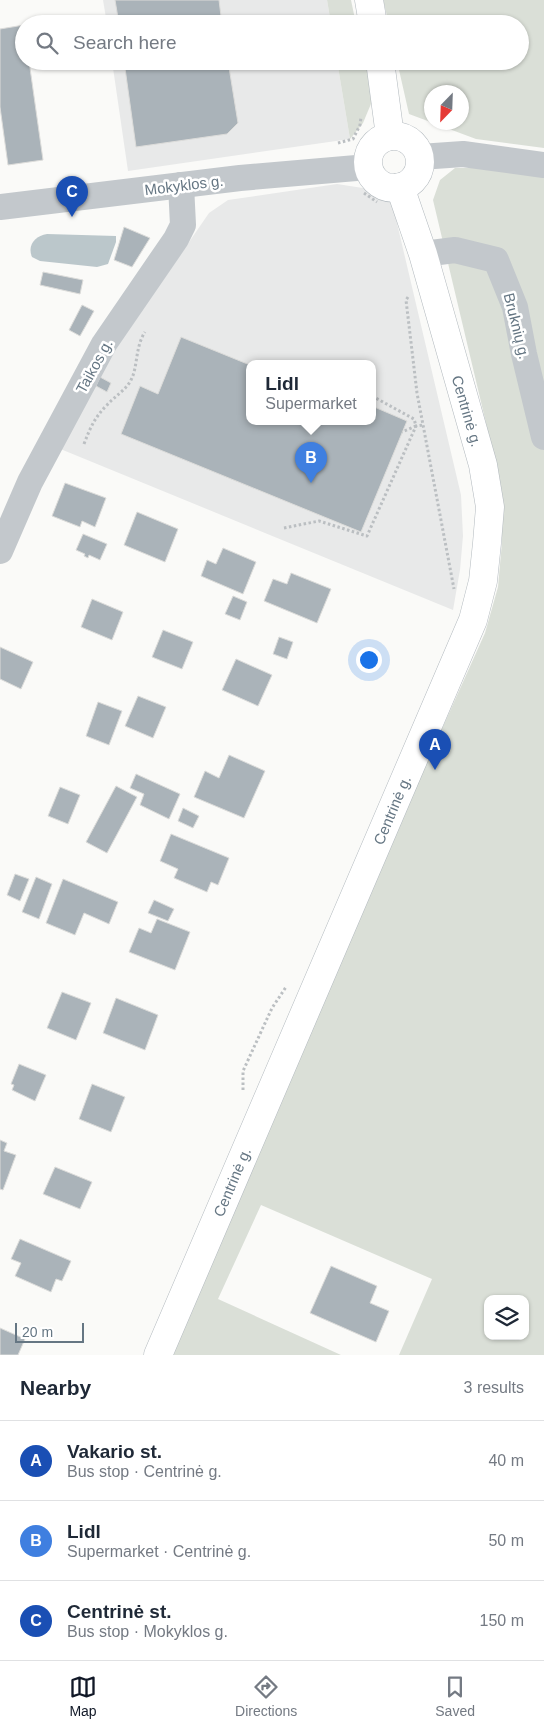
<!DOCTYPE html>
<meta charset="utf-8">
<style>
:root{--surface:#fff;--page:#f6f6f7;--text:#1f2937;--muted:#747a83;--line:#e0e1e3;--accent:#111827}
body{margin:0;font-family:Arial,sans-serif;background:var(--page);color:var(--text)}
.controls{position:absolute;right:15px;bottom:15px;display:grid;overflow:hidden;border-radius:10px;box-shadow:0 1px 4px #0004}
.controls button{width:45px;height:45px;display:grid;place-items:center;padding:0;border:0;border-bottom:1px solid var(--line);background:var(--surface);color:var(--text);font:25px sans-serif}
.compass{position:absolute;left:424px;top:85px;width:45px;height:45px;border-radius:50%;background:var(--surface);box-shadow:0 1px 4px #0004;rotate:203deg}
.scale{position:absolute;left:15px;bottom:12px;width:69px;box-sizing:border-box;padding-left:5px;border:2px solid #657683;border-top:0;font-size:14px;line-height:18px;white-space:nowrap;color:#657683;-webkit-text-stroke:4px #fff;paint-order:stroke}
.you{position:absolute;left:368px;top:659px;width:18px;height:18px;margin:-12px;border:4px solid #fff;border-radius:50%;background:#1a73e8;box-shadow:0 0 0 8px #1a73e833}
.badge{display:grid;place-items:center;width:32px;height:32px;border-radius:50%;background:var(--accent);color:#fff;font-size:16px;font-weight:700}
.pin{position:absolute;translate:-50% -41px;filter:drop-shadow(0 1px 2px #0008)}
.pin::after{content:'';position:absolute;top:26px;width:18px;height:15px;background:inherit;clip-path:polygon(0 0,100% 0,50% 100%)}
.popup{position:absolute;left:246px;top:360px;width:130px;height:65px;box-sizing:border-box;display:grid;place-content:center;border-radius:10px;background:var(--surface);filter:drop-shadow(0 1px 4px #0005);font-size:16px;white-space:nowrap;color:var(--muted)}
.popup b{font-size:19px;color:var(--text)}
.popup::after{content:'';position:absolute;left:50%;top:100%;margin-left:-10px;border:10px solid transparent;border-top-color:var(--surface)}
.list{margin:0;padding:0;list-style:none}
h2{display:flex;justify-content:space-between;align-items:center;height:65px;margin:0;padding:0 20px;font-size:21px}
h2 small{font-size:16px;font-weight:400;color:var(--muted)}
.list li{display:grid;grid-template-columns:32px 1fr auto;gap:15px;align-items:center;box-sizing:border-box;height:80px;padding:0 20px;border-top:1px solid var(--line)}
.list b{display:block;font-size:19px;white-space:nowrap}
.list p{margin:0;font-size:16px;white-space:nowrap;color:var(--muted)}
.list em{font-size:16px;font-style:normal;color:var(--muted)}
.icon{flex:none;width:28px;height:28px;fill:none;stroke:currentColor;stroke-width:2;stroke-linecap:round;stroke-linejoin:round}
.map{position:relative;flex:none;width:544px;height:1355px;overflow:hidden}
.search{position:absolute;background:var(--surface);box-shadow:0 1px 4px #0004;left:15px;right:15px;top:15px;height:55px;display:flex;align-items:center;gap:12px;box-sizing:border-box;padding:0 18px;border-radius:28px;color:var(--muted);font-size:19px}
.sheet{height:305px;background:var(--surface)}
nav{display:flex;justify-content:space-around;align-items:center;box-sizing:border-box;height:70px;border-top:1px solid var(--line);background:var(--surface);font-size:14px;color:var(--muted)}
nav a{display:grid;justify-items:center;gap:2px}
nav .on{color:var(--accent)}
.map>svg:first-child{display:block}
.built{fill:#e8e9e9;fill-rule:evenodd}
.green{fill:#dadfd7;fill-rule:evenodd}
.water{fill:#bbc7cb}
.building{fill:#aab3b9;stroke:#dcdcda}
.lines{fill:none;stroke-linecap:round;stroke-linejoin:round}
.secondary-casing{stroke:#b3babf;stroke-width:29}
.path{stroke:#bbbfc2;stroke-width:3;stroke-dasharray:2.5 2.5;stroke-linecap:butt}
.minor{stroke:#c3c8cc;stroke-width:26}
.secondary{stroke:#fff;stroke-width:28}
.labels{text-anchor:middle;dominant-baseline:central;stroke-width:5;stroke-linejoin:round;paint-order:stroke}
.street-label{font-size:15px;fill:#657683;stroke:#fff}
</style>
<div class="map">
<svg width="544" height="1355" viewBox="0 0 544 1355">
<rect width="100%" height="100%" fill="#fafaf8"/>
<!-- built -->
<g class="built">
<path d="M103 0H327L331 24H107Z"/>
<path d="M112 61H337L350 139 128 171Z"/>
<path d="M337 184 382 191 392 202 461 495 463 536 460 570 453 610 58 448 99 373 209 213 228 200ZM250 364H372V422H250Z"/>
</g>
<!-- green -->
<g class="green">
<path d="M327 0H351L356 24H331Z"/>
<path d="M383 0H544V148L476 139 409 114 397 61H520V24H389ZM462 92V122H432V92Z"/>
<path d="M337 61H365L373 99 363 123 350 139Z"/>
<path d="M455 168H503L544 174V1355H399L432 1279 261 1205 218 1299 341 1355H171L332 974 485 633 498 587 502 542 500 495 486 423 433 200 440 180ZM488 1299H525V1336H488Z"/>
</g>
<!-- water -->
<path class="water" d="M47 234 116 236V242L108 264 97 267 40 261 32 257C27 245 35 236 47 234Z"/>
<!-- building -->
<g class="building">
<path d="M115 0H219L222 24H119Z"/>
<path d="M24 25V61H29L43 160 8 165 0 107V29Z"/>
<path d="M124 61H228L238 123 227 134 136 147Z"/>
<path d="M124 227 150 238 132 267 114 260Z"/>
<path d="M43 272 83 280 80 294 40 285Z"/>
<path d="M82 305 94 311 80 336 69 330Z"/>
<path d="M181 337 250 365V422H372V406L407 421 361 532 121 434 140 386 158 394Z"/>
<path d="M100 377 111 383 107 392 96 386Z"/>
<path d="M65 483 106 498 95 527 82 521 80 527 52 516Z"/>
<path d="M137 512 178 529 165 562 124 545Z"/>
<path d="M83 534 107 544 100 560 89 555 88 558 84 556 85 554 76 550Z"/>
<path d="M223 548 256 562 243 594 201 576 207 560 216 564Z"/>
<path d="M291 573 331 589 317 623 264 601 273 579 287 584Z"/>
<path d="M233 596 247 602 240 620 225 614Z"/>
<path d="M92 599 123 612 112 640 81 627Z"/>
<path d="M163 630 193 642 182 669 152 657Z"/>
<path d="M279 637 293 642 287 659 273 654Z"/>
<path d="M0 647 33 662 21 689 0 679Z"/>
<path d="M236 659 272 675 258 706 222 690Z"/>
<path d="M138 696 166 707 153 738 125 726Z"/>
<path d="M98 702 122 711 109 745 86 736Z"/>
<path d="M229 755 265 771 244 818 194 797 205 771 219 778Z"/>
<path d="M136 774 180 794 169 819 140 805 144 794 130 788Z"/>
<path d="M116 786 137 797 107 853 86 842Z"/>
<path d="M60 787 80 795 68 824 48 816Z"/>
<path d="M183 808 199 816 193 828 178 821Z"/>
<path d="M171 834 229 858 218 885 211 882 207 892 174 878 178 869 160 861Z"/>
<path d="M15 874 29 879 20 901 7 895Z"/>
<path d="M36 877 52 884 39 919 22 912Z"/>
<path d="M63 879 118 902 109 924 84 913 75 935 46 923Z"/>
<path d="M154 900 174 909 168 921 148 913Z"/>
<path d="M157 919 190 932 175 970 129 952 139 928 151 933Z"/>
<path d="M62 992 91 1003 76 1040 47 1028Z"/>
<path d="M116 998 158 1015 145 1050 103 1033Z"/>
<path d="M19 1064 46 1075 35 1101 12 1090 14 1085 11 1084Z"/>
<path d="M92 1084 125 1097 111 1132 79 1119Z"/>
<path d="M0 1140 7 1143 4 1151 16 1155 3 1190 0 1189Z"/>
<path d="M55 1167 92 1182 80 1209 43 1194Z"/>
<path d="M20 1239 71 1261 62 1281 56 1279 51 1292 15 1276 21 1263 11 1259Z"/>
<path d="M331 1266 377 1286 370 1303 389 1311 376 1342 310 1313Z"/>
<path d="M0 1328 25 1339 18 1355H0Z"/>
</g>
<g class="lines">
<!-- secondary casing -->
<g class="secondary-casing">
<g id="secondary">
<path d="M369 0 373 24"/>
<path d="M380 61 390 136"/>
<circle cx="394" cy="162" r="26"/>
<path d="M158 1355 473 620 483 581 487 543 490 507 483 465 423 254 400 187"/>
</g>
</g>
<!-- path -->
<g class="path">
<path d="M338 143 353 139 360 125 361 117"/>
<path d="M364 193 377 202"/>
<path d="M408 297 406 300 417 393 454 589"/>
<path d="M372 396 414 419 416 426 402 432"/>
<path d="M84 444C90 428 95 417 107 405 115 396 126 390 131 380 138 367 135 347 145 332"/>
<path d="M284 528 319 521 367 536 416 426 423 425"/>
<path d="M243 1090V1071L272 1008 286 987"/>
</g>
<!-- minor -->
<g class="minor">
<path d="M420 157 463 154 544 165"/>
<path d="M0 207 240 178 368 167"/>
<path d="M423 254 455 250 496 260 515 307 524 354 544 437"/>
<path d="M0 551 30 482 104 344 176 239 183 225 181 185"/>
</g>
<!-- secondary -->
<use href="#secondary" class="secondary"/>
</g>
<g class="labels">
<!-- street labels -->
<g class="street-label">
<text transform="translate(184 185) rotate(-7)">Mokyklos g.</text>
<text transform="translate(517 326) rotate(76)">Bruknių g.</text>
<text transform="translate(94 366) rotate(-61)">Taikos g.</text>
<text transform="translate(467 411) rotate(74)">Centrinė g.</text>
<text transform="translate(392 810) rotate(-67)">Centrinė g.</text>
<text transform="translate(232 1182) rotate(-67)">Centrinė g.</text>
</g>
</g>
</svg>
<div class="controls">
<button><svg class="icon" aria-label="layers" viewBox="0 0 24 24"><path d="M12 4l9 5-9 5-9-5zM3 14l9 5 9-5"/></svg></button>
</div>
<svg class="compass" viewBox="-18 -18 36 36"><path d="M0-13l5 13h-10z" fill="#e53935"/><path d="M0 13l5-13h-10z" fill="#747a83"/></svg>
<div class="scale">20 m</div>
<div class="you"></div>
<div class="pin badge" style="left:435px;top:770px;background:#1a4fb4">A</div>
<div class="pin badge" style="left:311px;top:483px;background:#3f7fe0">B</div>
<div class="popup"><b>Lidl</b>Supermarket</div>
<div class="pin badge" style="left:72px;top:217px;background:#1a4fb4">C</div>
<div class="search"><svg class="icon" aria-label="search" viewBox="0 0 24 24"><circle cx="10" cy="10" r="6"/><path d="M15 15l6 6"/></svg>Search here</div>
</div>
<section class="sheet">
<h2>Nearby<small>3 results</small></h2>
<ul class="list">
<li><span class="badge" style="background:#1a4fb4">A</span><div><b>Vakario st.</b><p>Bus stop · Centrinė g.</p></div><em>40 m</em></li>
<li><span class="badge" style="background:#3f7fe0">B</span><div><b>Lidl</b><p>Supermarket · Centrinė g.</p></div><em>50 m</em></li>
<li><span class="badge" style="background:#1a4fb4">C</span><div><b>Centrinė st.</b><p>Bus stop · Mokyklos g.</p></div><em>150 m</em></li>
</ul>
</section>
<nav>
<a class="on"><svg class="icon" aria-label="map" viewBox="0 0 24 24"><path d="M3 6l6-2 6 2 6-2v14l-6 2-6-2-6 2zM9 4v14M15 6v14"/></svg>Map</a>
<a><svg class="icon" aria-label="directions" viewBox="0 0 24 24"><path d="M12 3l9 9-9 9-9-9zM9 14v-3h6M13 9l2 2-2 2"/></svg>Directions</a>
<a><svg class="icon" aria-label="saved" viewBox="0 0 24 24"><path d="M7 4h10v16l-5-4-5 4z"/></svg>Saved</a>
</nav>
